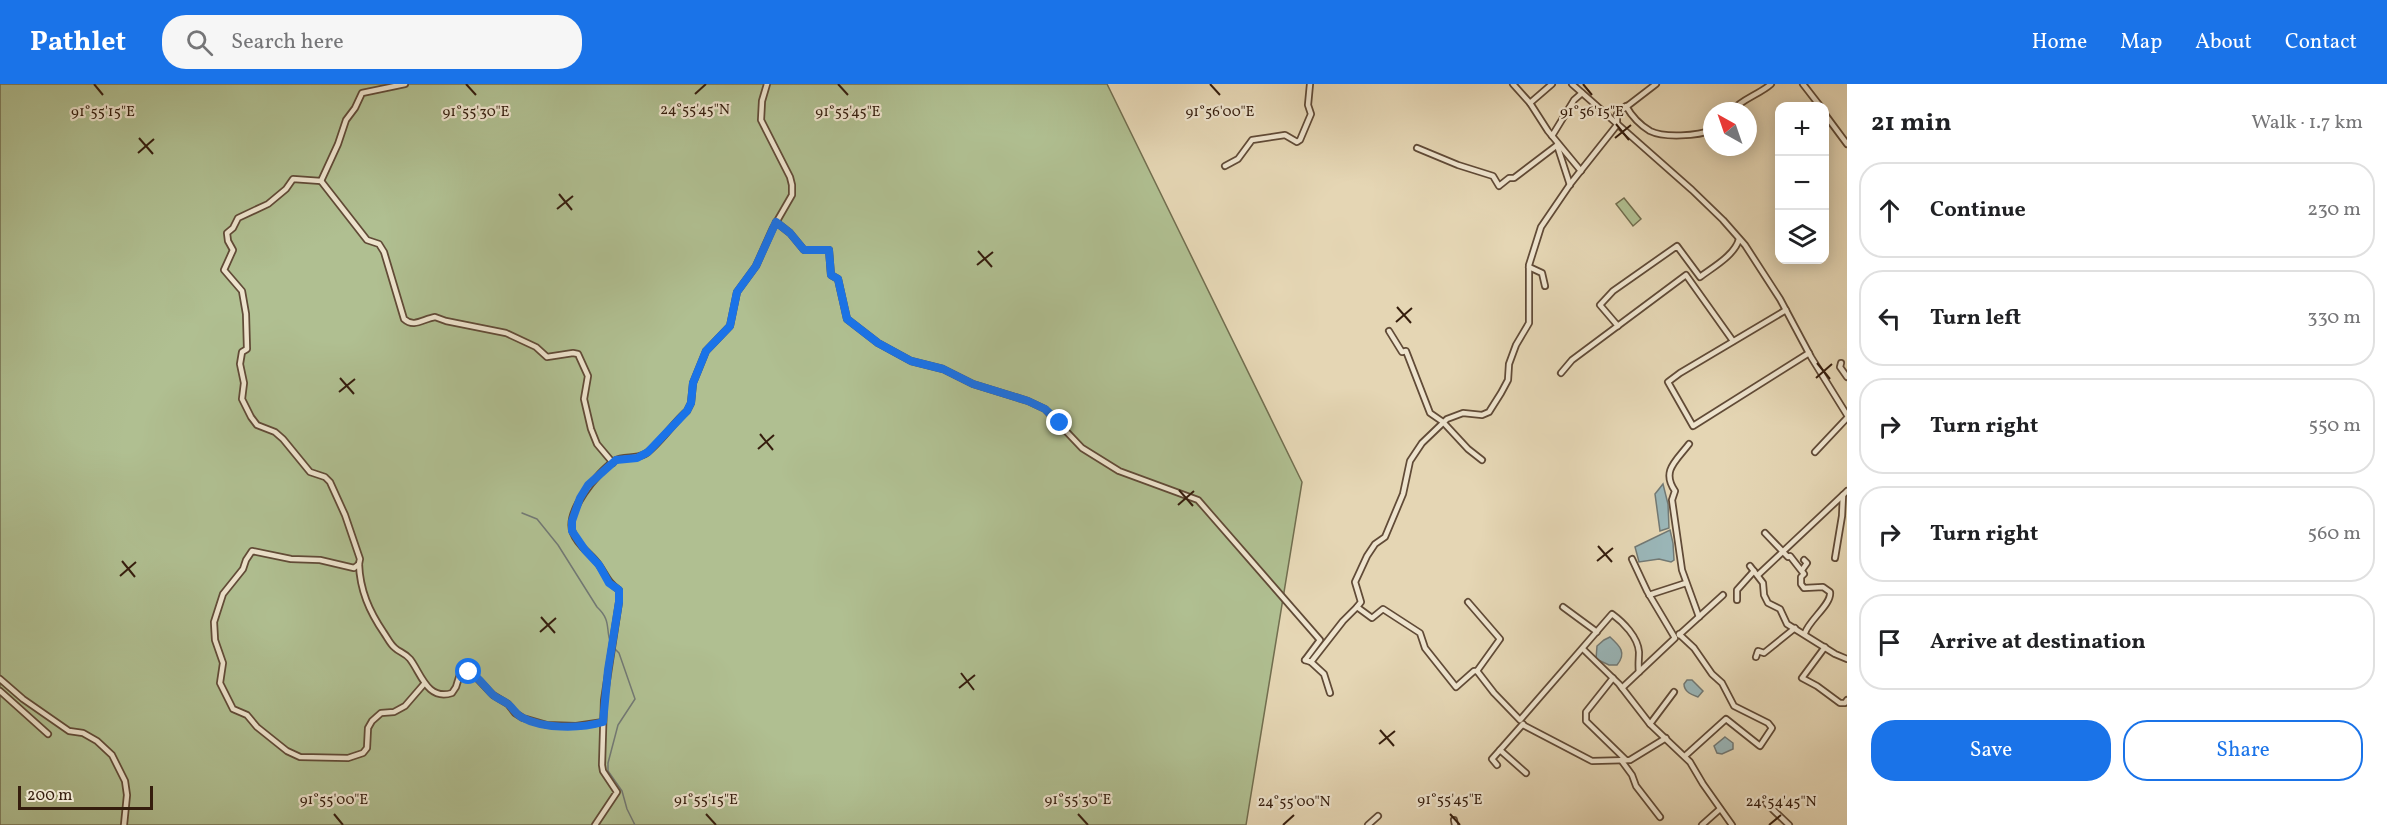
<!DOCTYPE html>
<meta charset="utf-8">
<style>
:root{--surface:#fff;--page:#f6f6f6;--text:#202124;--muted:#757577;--line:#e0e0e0;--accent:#1a73e8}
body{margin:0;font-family:Vollkorn,serif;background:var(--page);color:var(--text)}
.controls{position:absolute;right:18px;top:18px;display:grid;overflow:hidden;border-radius:12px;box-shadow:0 3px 15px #0003}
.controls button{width:54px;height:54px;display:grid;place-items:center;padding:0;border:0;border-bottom:2px solid var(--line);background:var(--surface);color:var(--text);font:30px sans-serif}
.compass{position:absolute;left:1703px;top:18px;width:54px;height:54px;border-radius:50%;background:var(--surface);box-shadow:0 3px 15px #0003;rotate:320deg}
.scale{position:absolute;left:18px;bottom:15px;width:135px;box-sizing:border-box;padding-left:6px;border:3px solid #351d0d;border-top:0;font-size:16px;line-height:21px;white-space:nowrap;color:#351d0d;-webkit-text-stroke:4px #eee4ce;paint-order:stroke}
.stop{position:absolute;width:18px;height:18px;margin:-14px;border:4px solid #1a73e8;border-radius:50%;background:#fff}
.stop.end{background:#1a73e8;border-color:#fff;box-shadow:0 2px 6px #0008}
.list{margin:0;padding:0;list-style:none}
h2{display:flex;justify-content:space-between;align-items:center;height:78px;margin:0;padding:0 24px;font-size:26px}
h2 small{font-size:20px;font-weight:400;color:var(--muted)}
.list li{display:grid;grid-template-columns:39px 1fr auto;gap:18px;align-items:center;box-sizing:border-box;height:96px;margin:0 12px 12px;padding:0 12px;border:2px solid var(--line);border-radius:24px}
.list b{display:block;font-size:22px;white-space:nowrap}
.list em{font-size:20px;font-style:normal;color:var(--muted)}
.actions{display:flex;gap:12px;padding:18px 24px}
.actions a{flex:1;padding:14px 0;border:2px solid var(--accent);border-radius:24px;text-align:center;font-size:21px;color:var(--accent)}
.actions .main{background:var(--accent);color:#fff}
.icon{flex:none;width:33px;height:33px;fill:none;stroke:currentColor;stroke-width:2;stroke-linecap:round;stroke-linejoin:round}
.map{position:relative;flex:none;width:1847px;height:741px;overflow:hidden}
header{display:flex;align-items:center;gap:36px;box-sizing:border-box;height:84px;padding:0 30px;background:var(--accent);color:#fff}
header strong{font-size:28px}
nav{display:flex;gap:33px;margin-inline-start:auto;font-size:21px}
.search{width:420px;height:54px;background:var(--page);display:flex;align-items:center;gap:15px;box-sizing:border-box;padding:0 21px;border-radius:24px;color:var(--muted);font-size:22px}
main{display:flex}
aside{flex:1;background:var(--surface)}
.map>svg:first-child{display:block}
.green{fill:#b0bf91;stroke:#726e4f;stroke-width:1.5}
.water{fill:#9ab6b8;stroke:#727974;stroke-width:1.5}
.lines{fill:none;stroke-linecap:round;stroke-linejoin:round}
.stream{stroke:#727974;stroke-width:1.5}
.street-casing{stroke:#614b37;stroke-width:8}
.street{stroke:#eee4ce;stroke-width:4.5}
.route{stroke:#1a73e8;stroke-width:8}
.ticks{fill:none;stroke:#351d0d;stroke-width:2}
.ticks-label{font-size:15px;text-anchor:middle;fill:#351d0d;stroke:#eee4ce;stroke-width:4.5;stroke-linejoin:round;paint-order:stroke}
</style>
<header>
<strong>Pathlet</strong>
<div class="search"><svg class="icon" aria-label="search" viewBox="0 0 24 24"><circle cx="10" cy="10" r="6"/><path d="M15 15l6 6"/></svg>Search here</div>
<nav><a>Home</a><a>Map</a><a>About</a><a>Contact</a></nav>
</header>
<main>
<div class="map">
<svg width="1847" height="741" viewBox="0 0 1847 741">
<rect width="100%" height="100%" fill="#e5d6b4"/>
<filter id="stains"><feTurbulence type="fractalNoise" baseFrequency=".00333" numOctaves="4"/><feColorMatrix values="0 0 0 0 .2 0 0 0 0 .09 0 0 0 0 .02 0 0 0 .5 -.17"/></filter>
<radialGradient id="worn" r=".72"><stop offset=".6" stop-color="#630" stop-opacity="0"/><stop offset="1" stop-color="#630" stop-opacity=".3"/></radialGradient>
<!-- green -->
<g class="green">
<path d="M0 0H1107L1302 398 1246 741H0Z"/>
<path d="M1624 114 1641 135 1633 142 1616 120Z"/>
</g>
<!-- water -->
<g class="water">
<path d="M1663 400 1668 420 1669 444 1660 447 1655 410Z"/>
<path d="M1670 446 1673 459 1674 476 1671 478 1659 475 1639 478 1635 463Z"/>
<path d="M1610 553C1620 562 1627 569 1617 581H1609L1596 575 1597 562 1604 556Z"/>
<path d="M1687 596H1692L1703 607 1698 613C1692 611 1684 608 1684 600Z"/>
<path d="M1725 653 1733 659V665L1722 670 1717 669 1714 662Z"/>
</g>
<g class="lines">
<!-- stream -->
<g class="stream">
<path d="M522 429 537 435 558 461 597 523C612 537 605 545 611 560"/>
<path d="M614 564 619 569 635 615 618 641 608 679V687L622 707 627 725 635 741"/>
</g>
<!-- street casing -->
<g class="street-casing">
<g id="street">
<path d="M405 0 362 9 355 24 346 36 338 60 321 97 293 95 286 105 268 120 238 134 233 144 227 149 228 157 233 166 224 186 242 207 246 230 247 265 242 268 240 280 244 299 242 315 251 333 257 341 275 348 283 355 310 388 325 393 330 398 345 431 360 475 359 480 354 484 320 476 291 475 252 467 246 476 243 485 223 510 214 538 215 556 223 579 220 599 233 625 247 631 257 643 287 667 300 673 348 674 363 669 367 664 368 644 372 637 381 629 394 628 405 622 424 600"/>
<path d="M1513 0 1530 19 1552 0"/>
<path d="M1572 0 1692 106 1723 136 1745 161 1780 215 1811 273 1847 331"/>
<path d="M1803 0 1820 22"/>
<path d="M1530 19 1548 47 1581 87"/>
<path d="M1626 22C1631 31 1640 41 1650 47 1664 54 1698 52 1712 46"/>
<path d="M1732 27C1740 16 1760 10 1771 0"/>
<path d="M1824 29 1847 60"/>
<path d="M1552 52 1574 16 1582 9"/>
<path d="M1557 61 1570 101"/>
<path d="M1417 64 1458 81 1493 92 1499 102 1509 94H1514L1556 62"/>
<path d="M1225 82 1238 75 1252 56 1285 51 1297 58 1300 56 1311 30 1308 21 1310 0"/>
<path d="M321 97 367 156 379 160 384 168 404 235C414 244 423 235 435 233L446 237 506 249 536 263 547 273 573 269 578 270 588 292 584 315 591 345 597 360 613 379"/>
<path d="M776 138 790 149 804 166H829L831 191 838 195 847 235 878 259 911 277 943 285 973 300 1028 317 1045 325 1082 364 1119 387 1198 416 1320 556 1305 576"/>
<path d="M1529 183 1542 189 1545 202"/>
<path d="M1786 226 1680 289 1668 298 1693 342 1809 269"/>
<path d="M1618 242 1600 221 1613 207 1677 162 1700 193C1713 183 1735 171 1739 155"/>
<path d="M1389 247 1402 268 1406 267 1430 329 1443 338 1468 365 1482 376"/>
<path d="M1841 279 1840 283 1847 293"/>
<path d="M1561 289 1572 276 1686 191 1733 257"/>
<path d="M1689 360C1676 377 1661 387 1675 407L1672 416 1682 486 1699 533"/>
<path d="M1815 368 1847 334"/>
<path d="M1765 449 1788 473 1790 472 1804 490 1801 493V500L1804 504 1823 503 1830 508C1832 520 1809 536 1805 549"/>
<path d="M1835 474 1842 432 1843 411 1847 407"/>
<path d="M359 480C360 506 369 527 384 549 387 553 390 560 395 564 399 568 405 569 410 575 421 589 427 617 452 609L456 603 460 590 464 588 473 590 493 611 508 620 515 629 523 634 547 641 576 642 603 638"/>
<path d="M1750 482 1763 499 1764 511 1768 519 1780 525 1787 540 1835 570 1847 575"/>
<path d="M1802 486 1807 479 1804 476"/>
<path d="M1758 491 1843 411"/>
<path d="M1649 511 1686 499"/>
<path d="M1737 516V506L1754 487"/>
<path d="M1468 518 1500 555 1477 587"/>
<path d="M1563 523 1597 548"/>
<path d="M1679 550 1694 564 1712 590 1722 599 1734 622 1768 639 1772 644 1760 662 1726 635 1685 672"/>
<path d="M1679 551 1723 511"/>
<path d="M1825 563 1802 594 1817 602 1840 619H1845L1847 616"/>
<path d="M1583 565 1619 600 1650 640 1690 678 1703 700 1732 741"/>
<path d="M1756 573 1758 567 1764 569 1795 544"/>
<path d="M1305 576 1311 578 1343 537 1357 523"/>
<path d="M1311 578 1324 590 1330 609"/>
<path d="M1639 588C1638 581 1639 575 1639 568 1638 553 1623 538 1612 530L1520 636 1494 609 1477 587H1474L1456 603 1425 564 1420 549 1383 525 1372 534 1357 523 1361 518 1355 498 1367 472 1375 460 1385 453 1403 410 1410 377 1422 359 1447 335 1463 329 1482 331 1489 328 1501 309 1508 296 1509 280 1516 261 1529 239V181L1541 143 1571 99 1617 41V30L1656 0"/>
<path d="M1613 594 1586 628V637L1626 676"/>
<path d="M0 595 23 615 69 647 83 649 97 657 112 671 125 697 127 711 124 741"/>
<path d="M1622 604 1675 554 1647 507 1632 475"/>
<path d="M0 607 48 650"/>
<path d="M1523 640 1500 666 1526 689"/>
<path d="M1650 640 1674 608"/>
<path d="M1523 641 1592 677 1630 676 1666 654"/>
<path d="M1621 676 1632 691 1636 702 1660 733"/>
<path d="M1497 681 1492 675 1500 666"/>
<path d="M1766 719 1789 741"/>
<path d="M1454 736 1455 741"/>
<path d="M595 741 617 708 603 687 602 681 604 616 619 518V506C608 499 606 491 599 481 592 470 578 463 573 449 564 428 598 388 614 377 624 371 635 376 645 370 657 363 674 338 687 327L691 319 693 299 706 267 730 242 737 208 756 182 773 144 792 111V101L790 93 761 36 762 17 767 0"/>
<path d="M1368 741 1378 732"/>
<path d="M1702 741 1720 725"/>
</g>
</g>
<!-- street -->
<use href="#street" class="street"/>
</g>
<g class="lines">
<!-- route -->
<path class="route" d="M469 588C478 592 485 603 492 610 497 615 503 616 508 620 513 624 515 629 521 633 543 645 579 645 603 638L608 586 619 518V506L609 499 599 481 585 466 572 447V437L580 414 588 401 616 376 637 374 648 368 687 327 691 319 693 299 706 267 730 242 737 208 756 182 776 138 790 149 804 166H829L831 191 838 195 847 235 878 259 911 277 943 285 973 300 1028 317 1045 325 1060 339"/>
</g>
<!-- ticks -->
<path class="ticks" d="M94 0 103 11M466 0 476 11M838 0 848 11M1210 0 1220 11M1583 0 1592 11M695 10 706 0M1616 40 1629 56M139 54 153 70M1615 54 1631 41M138 69 154 55M559 110 572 126M557 125 573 112M978 167 992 183M977 181 993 168M1397 223 1411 239M1396 238 1412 224M1817 279 1830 295M340 294 354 310M1816 294 1832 280M339 308 355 295M760 350 773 366M758 365 774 351M1179 406 1193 422M1178 421 1194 407M1598 462 1612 478M122 477 135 493M1597 477 1613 464M120 492 136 478M541 533 555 549M540 548 556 534M961 589 974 606M959 604 975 591M1380 646 1394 662M1379 660 1395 647M334 730 343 741M706 730 716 741M1078 730 1088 741M1450 730 1460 741M1283 741 1294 731M1769 741 1781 731"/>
<g class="ticks-label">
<text x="695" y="30">24°55'45"N</text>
<text x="103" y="32">91°55'15"E</text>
<text x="476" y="32">91°55'30"E</text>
<text x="1220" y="32">91°56'00"E</text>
<text x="848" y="32">91°55'45"E</text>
<text x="1592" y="32">91°56'15"E</text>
<text x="334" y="720">91°55'00"E</text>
<text x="706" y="720">91°55'15"E</text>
<text x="1078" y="720">91°55'30"E</text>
<text x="1450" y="720">91°55'45"E</text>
<text x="1294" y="722">24°55'00"N</text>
<text x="1781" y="722">24°54'45"N</text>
</g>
<rect width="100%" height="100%" filter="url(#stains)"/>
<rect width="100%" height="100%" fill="url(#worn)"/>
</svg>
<div class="controls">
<button>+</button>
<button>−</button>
<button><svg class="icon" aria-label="layers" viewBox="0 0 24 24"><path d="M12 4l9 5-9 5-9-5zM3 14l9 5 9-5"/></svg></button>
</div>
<svg class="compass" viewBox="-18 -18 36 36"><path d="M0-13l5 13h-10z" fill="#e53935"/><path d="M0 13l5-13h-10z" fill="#757577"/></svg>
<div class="scale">200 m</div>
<div class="stop" style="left:469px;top:588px"></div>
<div class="stop end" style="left:1060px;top:339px"></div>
</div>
<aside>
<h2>21 min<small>Walk · 1.7 km</small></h2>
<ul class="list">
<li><svg class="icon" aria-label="ahead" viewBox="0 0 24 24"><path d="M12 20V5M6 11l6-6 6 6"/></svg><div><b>Continue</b></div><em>230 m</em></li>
<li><svg class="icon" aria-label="left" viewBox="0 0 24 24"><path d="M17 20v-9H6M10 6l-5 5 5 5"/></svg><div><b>Turn left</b></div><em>330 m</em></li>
<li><svg class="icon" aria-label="right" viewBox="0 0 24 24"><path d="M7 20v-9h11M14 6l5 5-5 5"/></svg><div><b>Turn right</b></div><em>550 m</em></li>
<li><svg class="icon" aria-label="right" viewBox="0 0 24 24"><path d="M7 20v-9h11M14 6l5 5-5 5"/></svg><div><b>Turn right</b></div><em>560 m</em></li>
<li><svg class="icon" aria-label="arrive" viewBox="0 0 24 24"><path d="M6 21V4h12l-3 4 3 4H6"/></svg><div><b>Arrive at destination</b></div></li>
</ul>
<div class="actions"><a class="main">Save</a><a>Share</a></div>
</aside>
</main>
